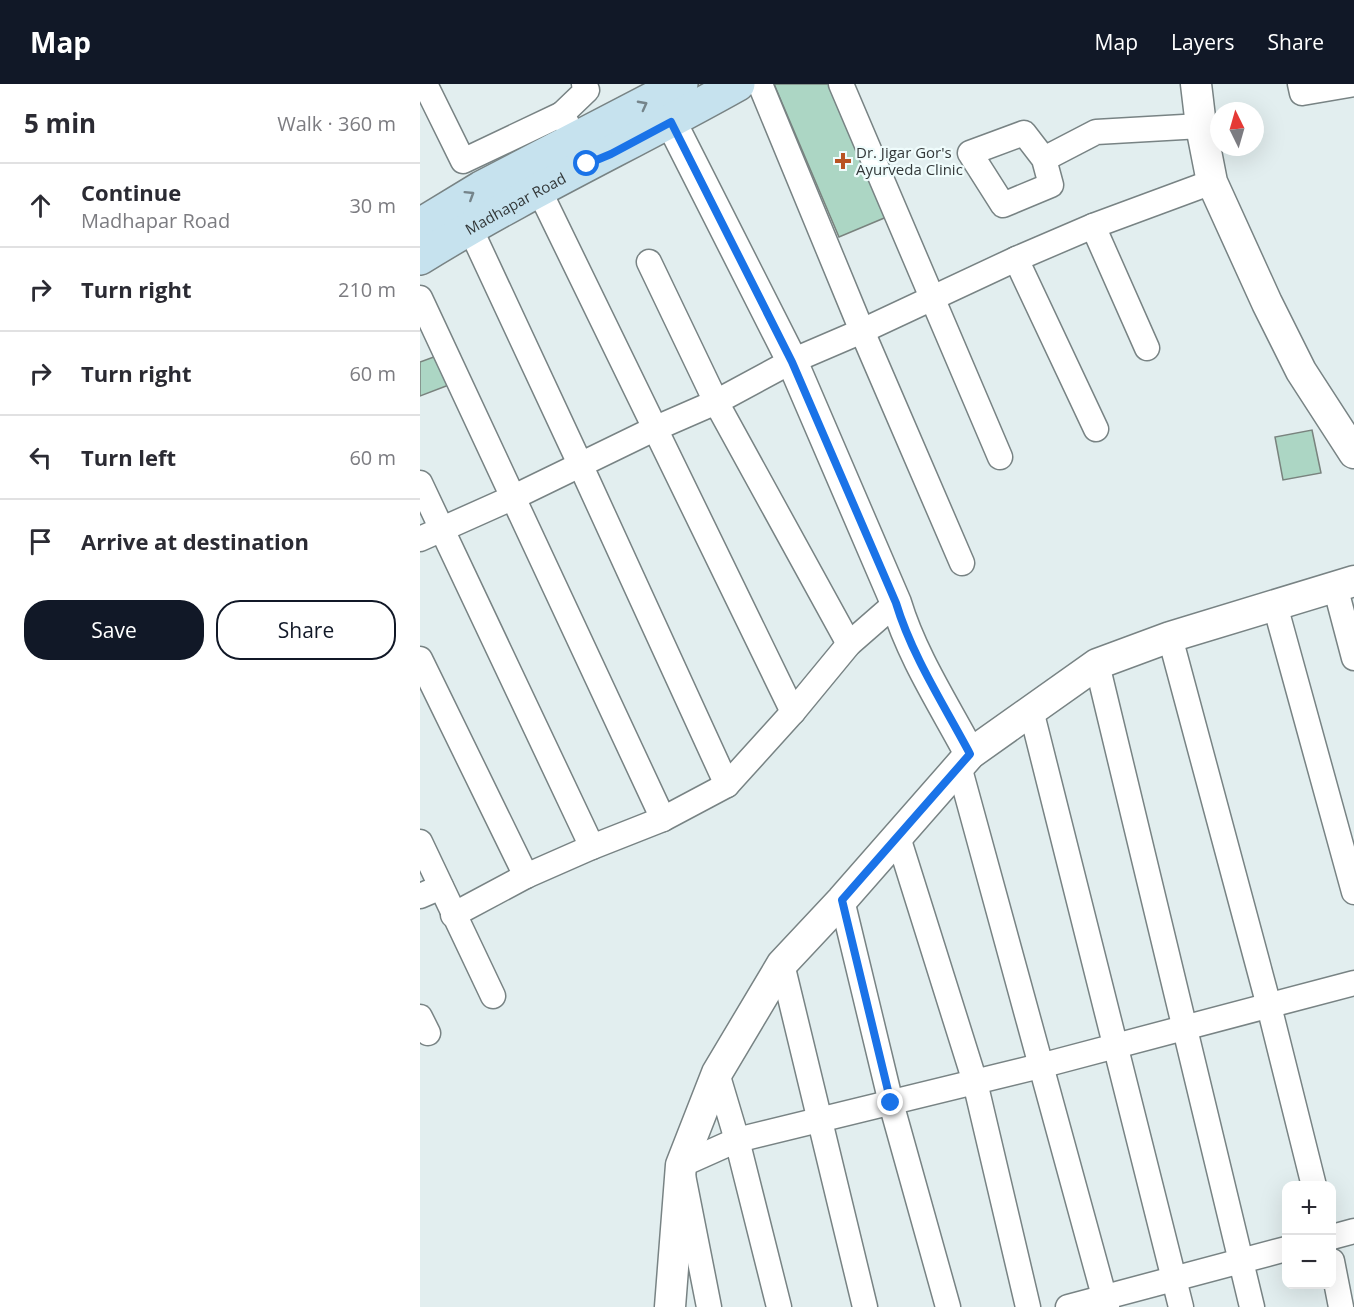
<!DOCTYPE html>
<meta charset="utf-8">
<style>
:root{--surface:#fff;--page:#f2f2f3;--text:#2b2b33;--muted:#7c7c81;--line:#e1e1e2;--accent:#111827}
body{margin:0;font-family:"Open Sans",sans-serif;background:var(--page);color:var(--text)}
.controls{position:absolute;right:18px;bottom:18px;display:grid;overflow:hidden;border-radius:12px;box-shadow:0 6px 24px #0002}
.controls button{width:54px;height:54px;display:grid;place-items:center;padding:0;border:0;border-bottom:2px solid var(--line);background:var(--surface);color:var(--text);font:30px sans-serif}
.compass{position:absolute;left:790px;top:18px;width:54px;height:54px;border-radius:50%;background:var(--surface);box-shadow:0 6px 24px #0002;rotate:355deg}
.stop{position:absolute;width:18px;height:18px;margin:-14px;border:4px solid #1a73e8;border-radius:50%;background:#fff}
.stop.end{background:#1a73e8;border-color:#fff;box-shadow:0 2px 6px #0008}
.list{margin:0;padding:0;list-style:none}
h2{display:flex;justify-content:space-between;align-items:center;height:78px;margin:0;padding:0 24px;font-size:26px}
h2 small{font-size:20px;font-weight:400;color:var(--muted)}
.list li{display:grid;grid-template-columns:39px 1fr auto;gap:18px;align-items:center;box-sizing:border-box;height:84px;padding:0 24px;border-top:2px solid var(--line)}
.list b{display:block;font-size:22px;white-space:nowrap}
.list p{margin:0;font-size:20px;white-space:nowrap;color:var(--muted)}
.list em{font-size:20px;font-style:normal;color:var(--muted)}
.actions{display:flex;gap:12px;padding:18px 24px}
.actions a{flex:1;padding:14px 0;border:2px solid var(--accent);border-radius:24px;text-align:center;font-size:21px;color:var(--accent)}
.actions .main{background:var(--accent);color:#fff}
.icon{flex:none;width:33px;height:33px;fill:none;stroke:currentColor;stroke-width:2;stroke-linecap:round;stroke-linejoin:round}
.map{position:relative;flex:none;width:934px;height:1223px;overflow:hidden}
header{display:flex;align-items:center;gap:36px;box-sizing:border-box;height:84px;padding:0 30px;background:var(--accent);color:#fff}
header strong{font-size:28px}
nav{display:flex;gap:33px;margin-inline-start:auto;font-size:21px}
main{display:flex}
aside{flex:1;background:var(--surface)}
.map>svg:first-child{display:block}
.building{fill:#acd6c4;stroke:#79837e;stroke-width:1.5}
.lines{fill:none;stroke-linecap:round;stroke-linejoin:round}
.minor-casing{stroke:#788384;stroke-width:27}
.tertiary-casing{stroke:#788384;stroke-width:33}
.secondary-casing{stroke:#788384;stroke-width:36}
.minor{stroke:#fff;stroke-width:24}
.tertiary{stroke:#fff;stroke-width:30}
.secondary{stroke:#c6e2ee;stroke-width:33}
.oneway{stroke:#75848a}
.route{stroke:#1a73e8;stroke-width:8}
.poi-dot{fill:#b95423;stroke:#effcfc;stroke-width:2}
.labels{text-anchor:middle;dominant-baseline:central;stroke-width:4.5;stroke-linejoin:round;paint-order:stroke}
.poi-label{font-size:15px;fill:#333839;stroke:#effcfc;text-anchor:start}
.street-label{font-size:15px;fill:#333839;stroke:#effcfc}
</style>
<header>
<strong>Map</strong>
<nav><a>Map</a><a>Layers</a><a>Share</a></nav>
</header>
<main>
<aside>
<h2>5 min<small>Walk · 360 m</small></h2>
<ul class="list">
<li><svg class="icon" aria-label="ahead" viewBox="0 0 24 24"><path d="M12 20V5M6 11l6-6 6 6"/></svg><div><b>Continue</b><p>Madhapar Road</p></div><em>30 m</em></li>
<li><svg class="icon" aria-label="right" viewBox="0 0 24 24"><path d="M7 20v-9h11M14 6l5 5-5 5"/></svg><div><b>Turn right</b></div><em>210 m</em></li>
<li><svg class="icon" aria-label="right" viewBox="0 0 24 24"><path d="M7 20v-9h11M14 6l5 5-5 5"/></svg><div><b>Turn right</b></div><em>60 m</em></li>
<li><svg class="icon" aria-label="left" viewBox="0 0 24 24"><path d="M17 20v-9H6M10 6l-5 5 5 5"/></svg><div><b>Turn left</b></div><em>60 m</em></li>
<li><svg class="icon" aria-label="arrive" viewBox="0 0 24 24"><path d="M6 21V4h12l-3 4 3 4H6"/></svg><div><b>Arrive at destination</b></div></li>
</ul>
<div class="actions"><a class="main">Save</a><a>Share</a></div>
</aside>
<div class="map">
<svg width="934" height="1223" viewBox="0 0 934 1223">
<rect width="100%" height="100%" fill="#e2eeef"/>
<!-- building -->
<g class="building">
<path d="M354 0H412L469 132 419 153Z"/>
<path d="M22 270 34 299 0 312V278Z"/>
<path d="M892 346 901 389 863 396 855 353Z"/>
</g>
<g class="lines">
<!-- minor casing -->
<g class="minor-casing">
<g id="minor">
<path d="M5 0 43 77 142 30 155 55"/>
<path d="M340 0 442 247 542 479"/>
<path d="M421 0 580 373"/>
<path d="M880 0 882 9 934 0"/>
<path d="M142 30 167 6 164 0"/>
<path d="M624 75 604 49 550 69 583 121 631 101 624 75 676 48 781 42"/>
<path d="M119 106 373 628"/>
<path d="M673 142 727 264"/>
<path d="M50 144 160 380 307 701"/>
<path d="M596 175 676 345"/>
<path d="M229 178 296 318 429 560"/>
<path d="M0 214 243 735"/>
<path d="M0 399 172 763"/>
<path d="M0 455 94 413 234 345 296 318 372 277 442 247 596 175 673 142 792 98"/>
<path d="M915 502 934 574"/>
<path d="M855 521 934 808"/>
<path d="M750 553 849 922 894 1102"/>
<path d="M0 575 106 792"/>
<path d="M677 580 832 1223"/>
<path d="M611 626 761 1223"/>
<path d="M539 682 687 1223"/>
<path d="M478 753 555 998 608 1223"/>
<path d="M0 758 73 912"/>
<path d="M0 812 21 803"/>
<path d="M422 816 471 1019 528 1223"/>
<path d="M33 831 106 792 172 763 243 735 307 701 373 628 429 560 476 519"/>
<path d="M362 880 445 1223"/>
<path d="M0 933 8 949"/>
<path d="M297 989 317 1056 359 1223"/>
<path d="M912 1153 934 1147"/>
<path d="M912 1177 921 1223"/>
<path d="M289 1223 261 1081 317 1056 620 982 934 899"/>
<path d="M648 1223 866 1165"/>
</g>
</g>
<!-- tertiary casing -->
<g class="tertiary-casing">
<g id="tertiary">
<path d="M776 0 781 42 792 98 847 219 881 287 934 369"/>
<path d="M251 38 372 277 476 519C492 572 524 621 550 670"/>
<path d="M250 1223 261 1081 297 989 362 880 422 816 550 670 677 580 750 553 934 497"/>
</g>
</g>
<!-- secondary casing -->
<g class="secondary-casing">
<g id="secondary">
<path d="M0 141 61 104 261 0"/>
<path id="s1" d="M0 174C103 110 213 59 318 0"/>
</g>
</g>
<!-- minor -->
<use href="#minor" class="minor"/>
<!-- tertiary -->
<use href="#tertiary" class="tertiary"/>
<!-- secondary -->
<use href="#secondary" class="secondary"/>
</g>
<!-- one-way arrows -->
<defs><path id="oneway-chevron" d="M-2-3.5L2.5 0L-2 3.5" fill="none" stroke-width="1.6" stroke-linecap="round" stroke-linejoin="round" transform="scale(1.5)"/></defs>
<g class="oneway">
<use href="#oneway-chevron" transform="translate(223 21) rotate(-28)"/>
<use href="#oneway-chevron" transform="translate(50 111) rotate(-32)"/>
</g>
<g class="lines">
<!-- route -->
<path class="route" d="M167 80 191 70 251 38 372 278 476 519C492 572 524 621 550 670L422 816 471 1019"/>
</g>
<!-- markers -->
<path class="poi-dot" d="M420 68h6v6h6v6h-6v6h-6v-6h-6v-6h6z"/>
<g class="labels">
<!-- poi labels -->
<g class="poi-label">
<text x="436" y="68">Dr. Jigar Gor's<tspan x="436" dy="17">Ayurveda Clinic</tspan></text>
</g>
<!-- street labels -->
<g class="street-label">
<text stroke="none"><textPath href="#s1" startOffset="110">Madhapar Road</textPath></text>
</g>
</g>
</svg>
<div class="controls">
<button>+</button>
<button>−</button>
</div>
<svg class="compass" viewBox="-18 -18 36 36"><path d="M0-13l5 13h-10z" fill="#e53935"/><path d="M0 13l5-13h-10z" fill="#7c7c81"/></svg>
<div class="stop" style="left:167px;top:80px"></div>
<div class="stop end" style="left:471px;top:1019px"></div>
</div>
</main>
